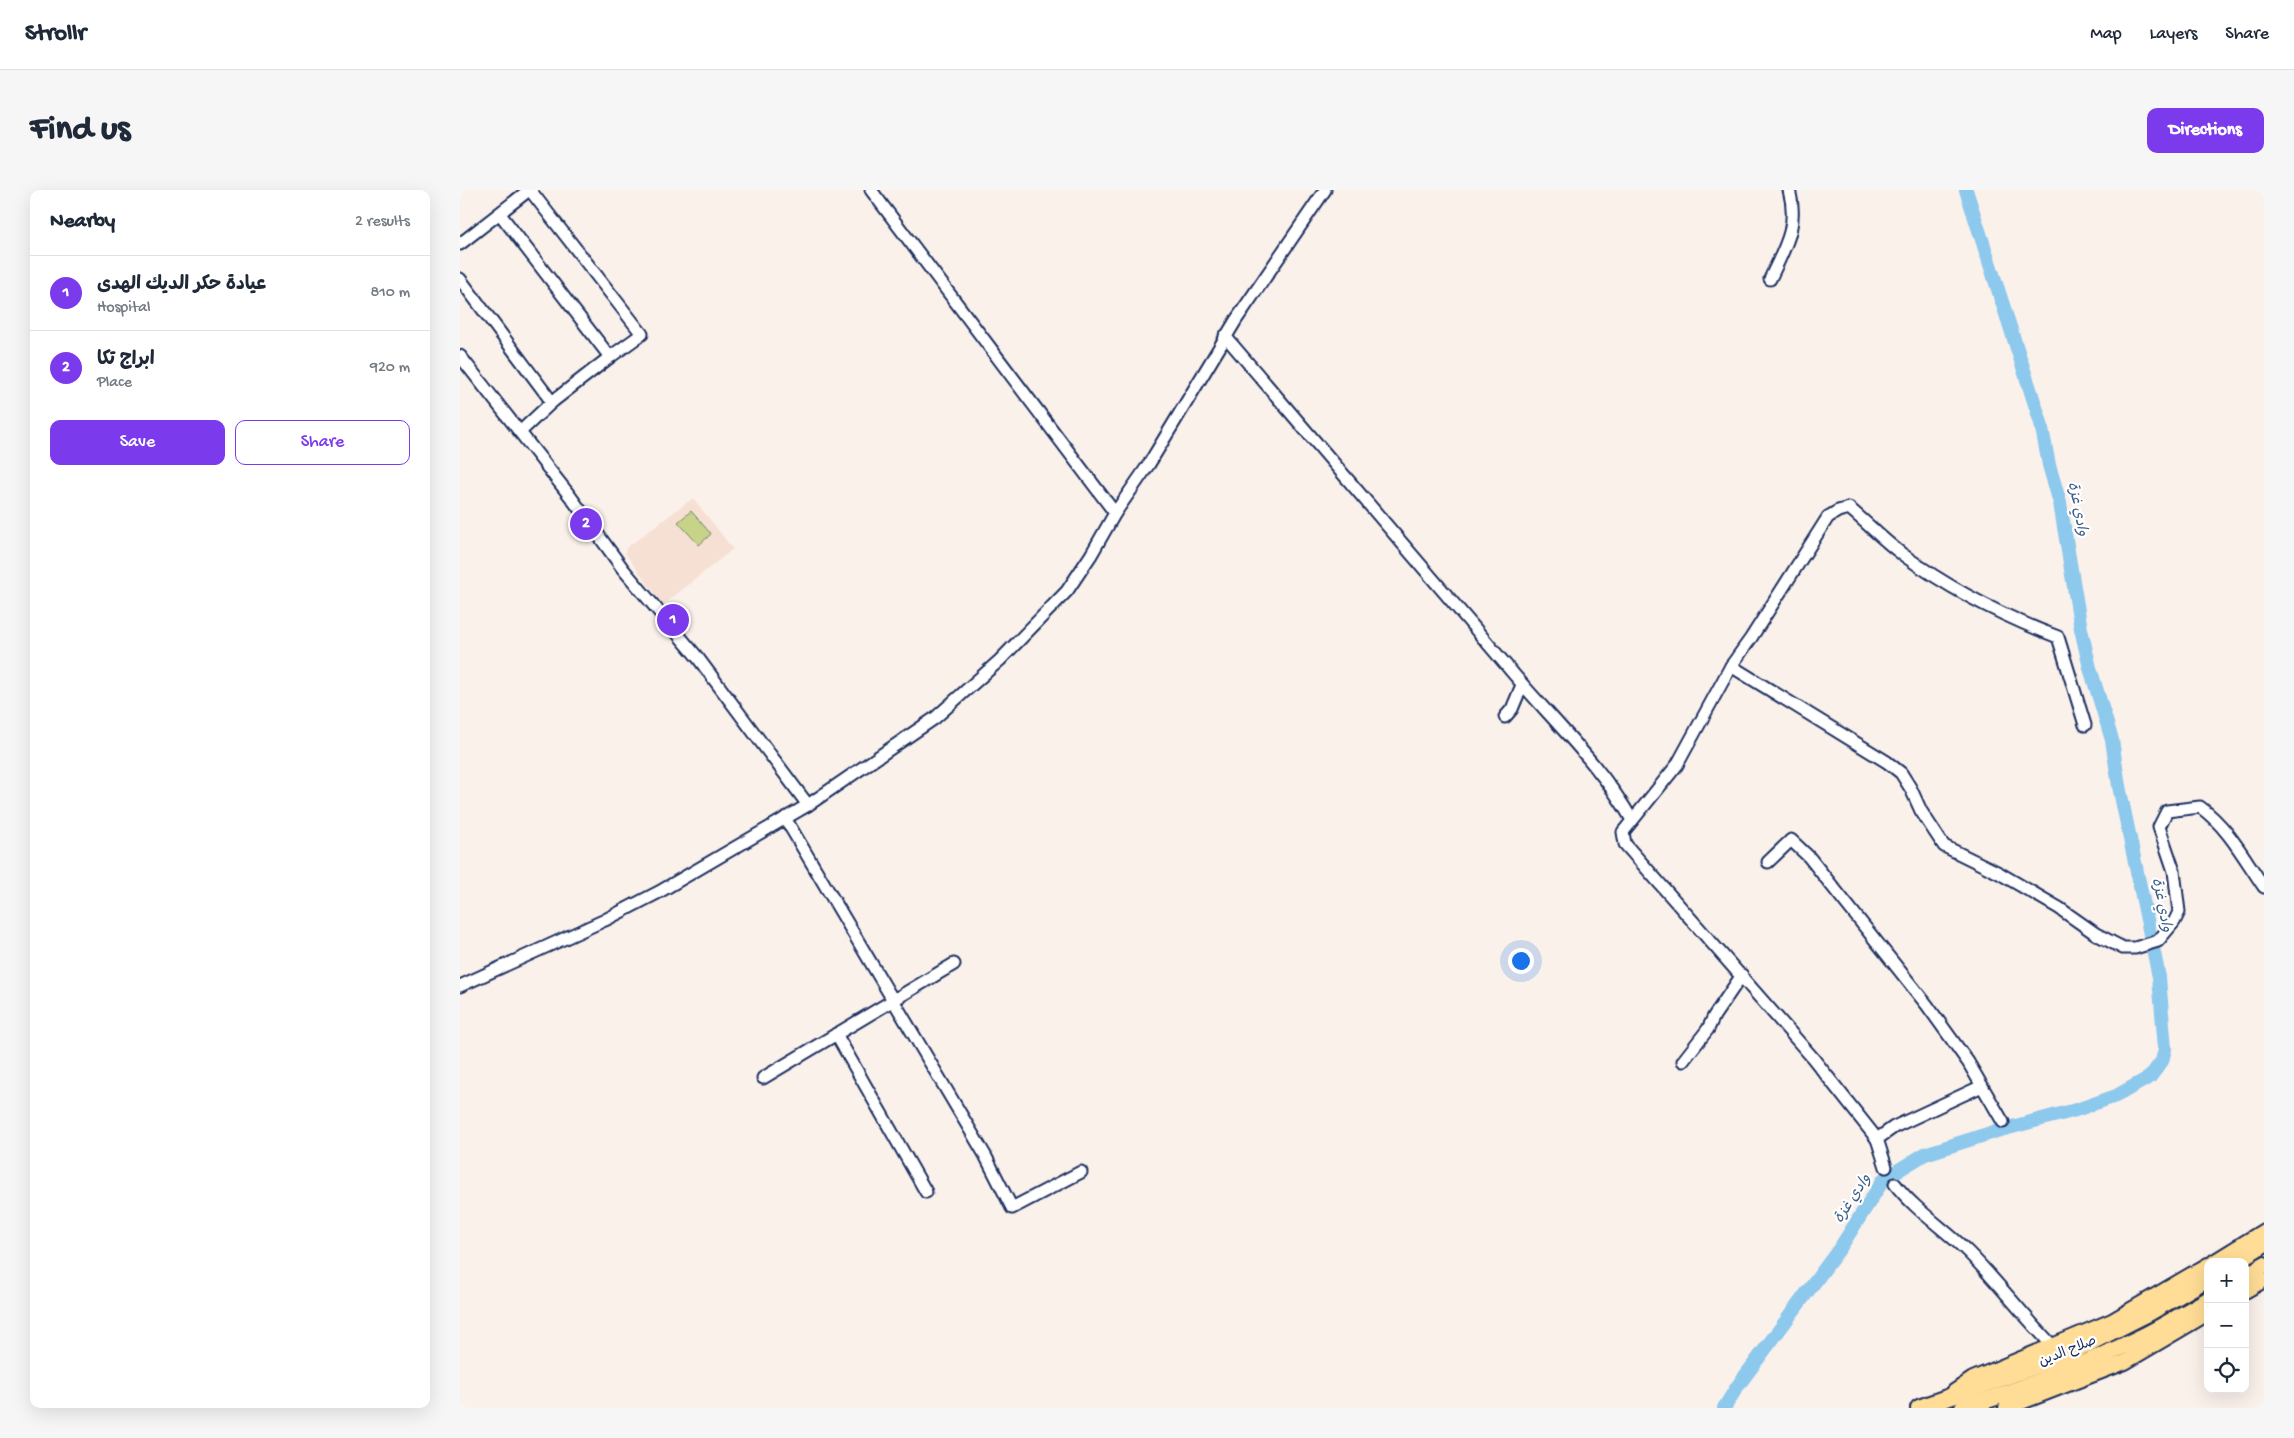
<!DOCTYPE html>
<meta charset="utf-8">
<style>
:root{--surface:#fff;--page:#f6f6f7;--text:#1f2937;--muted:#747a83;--line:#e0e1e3;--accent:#7c3aed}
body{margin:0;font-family:"Gochi Hand","Playpen Sans Arabic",sans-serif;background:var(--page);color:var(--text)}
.controls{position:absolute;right:15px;bottom:15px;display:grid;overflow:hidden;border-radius:10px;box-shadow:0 5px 20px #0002}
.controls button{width:45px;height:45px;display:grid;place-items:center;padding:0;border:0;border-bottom:1px solid var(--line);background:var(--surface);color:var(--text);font:25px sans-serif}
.you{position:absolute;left:1060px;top:770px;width:18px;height:18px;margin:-12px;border:4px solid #fff;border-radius:50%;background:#1a73e8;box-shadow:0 0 0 8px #1a73e833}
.badge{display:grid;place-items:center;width:32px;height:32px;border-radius:50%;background:var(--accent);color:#fff;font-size:16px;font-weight:700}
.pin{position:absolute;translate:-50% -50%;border:2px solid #fff;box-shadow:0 1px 5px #0006}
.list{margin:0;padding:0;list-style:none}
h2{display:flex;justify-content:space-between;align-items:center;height:65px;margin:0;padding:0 20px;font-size:21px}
h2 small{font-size:16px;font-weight:400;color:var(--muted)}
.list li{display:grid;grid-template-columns:32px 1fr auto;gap:15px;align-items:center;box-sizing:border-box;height:75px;padding:0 20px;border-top:1px solid var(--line)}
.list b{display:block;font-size:19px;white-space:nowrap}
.list p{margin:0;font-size:16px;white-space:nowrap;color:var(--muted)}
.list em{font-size:16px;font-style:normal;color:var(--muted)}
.actions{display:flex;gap:10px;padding:15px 20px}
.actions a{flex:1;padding:11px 0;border:1px solid var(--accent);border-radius:10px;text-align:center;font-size:18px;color:var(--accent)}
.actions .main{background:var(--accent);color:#fff}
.icon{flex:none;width:28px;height:28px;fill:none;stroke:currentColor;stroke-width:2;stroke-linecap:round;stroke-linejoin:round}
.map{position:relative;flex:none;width:1804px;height:1218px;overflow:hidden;border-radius:10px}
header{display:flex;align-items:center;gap:30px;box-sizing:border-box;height:70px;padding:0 25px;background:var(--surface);border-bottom:1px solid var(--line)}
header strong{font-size:24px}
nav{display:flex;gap:28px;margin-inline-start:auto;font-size:18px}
.intro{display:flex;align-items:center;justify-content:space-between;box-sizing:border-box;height:120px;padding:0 30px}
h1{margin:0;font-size:35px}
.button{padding:12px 22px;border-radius:10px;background:var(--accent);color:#fff;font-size:18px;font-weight:700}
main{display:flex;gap:30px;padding:0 30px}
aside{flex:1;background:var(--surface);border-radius:10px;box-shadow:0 5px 20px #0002}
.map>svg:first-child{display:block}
.built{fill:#f6e0d3}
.green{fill:#c7d488;stroke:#718273}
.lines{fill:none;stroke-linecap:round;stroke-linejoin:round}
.river{stroke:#8dc8ed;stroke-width:14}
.minor-casing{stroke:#1b2f5e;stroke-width:15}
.major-casing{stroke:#1b2f5e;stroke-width:18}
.highway-casing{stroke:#1b2f5e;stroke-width:20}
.minor{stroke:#fff;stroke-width:11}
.major{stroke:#ffdd96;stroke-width:14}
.highway{stroke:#ffdd96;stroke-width:16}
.labels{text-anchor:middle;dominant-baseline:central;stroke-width:4.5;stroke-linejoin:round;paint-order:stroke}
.street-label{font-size:14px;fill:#1b2f5e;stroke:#fff}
.water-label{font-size:15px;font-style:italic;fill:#3d5d89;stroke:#fff}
</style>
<header>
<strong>Strollr</strong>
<nav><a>Map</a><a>Layers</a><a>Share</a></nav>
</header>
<div class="intro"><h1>Find us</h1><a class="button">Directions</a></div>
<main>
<aside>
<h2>Nearby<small>2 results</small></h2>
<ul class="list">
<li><span class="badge">1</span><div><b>عيادة حكر الديك الهدى</b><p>Hospital</p></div><em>810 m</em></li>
<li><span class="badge">2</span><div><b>ابراج تكا</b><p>Place</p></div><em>920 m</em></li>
</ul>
<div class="actions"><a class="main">Save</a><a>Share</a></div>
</aside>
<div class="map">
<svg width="1804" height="1218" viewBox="0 0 1804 1218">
<rect width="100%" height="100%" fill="#fbf1eb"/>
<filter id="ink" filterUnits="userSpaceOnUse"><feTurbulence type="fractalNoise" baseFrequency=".02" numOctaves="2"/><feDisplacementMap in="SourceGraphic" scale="10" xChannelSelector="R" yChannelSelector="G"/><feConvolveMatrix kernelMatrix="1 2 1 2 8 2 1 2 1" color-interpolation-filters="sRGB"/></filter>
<g filter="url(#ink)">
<!-- built -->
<path class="built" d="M233 308 273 359 203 415 165 363 166 358Z"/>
<!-- green -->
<path class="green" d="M231 321 251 344 239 355 218 332Z"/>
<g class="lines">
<!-- river -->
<path class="river" d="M1264 1218 1277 1197 1380 1058 1424 989 1465 964 1537 941 1616 920 1656 906 1690 887 1702 871 1705 859 1699 787 1659 596 1652 550 1630 478 1621 439 1600 313 1589 275 1581 233 1506 0"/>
<!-- minor casing -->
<g class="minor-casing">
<g id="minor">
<path d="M70 0 182 144 150 167"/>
<path d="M411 0 655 323"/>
<path d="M40 24 150 167 92 212 60 242"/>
<path d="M0 54 69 0"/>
<path d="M0 89 92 212"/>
<path d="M1310 89C1325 57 1339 36 1329 0"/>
<path d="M765 146C859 256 953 365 1046 475 1088 526 1139 572 1172 630"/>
<path d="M0 166 110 306 163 379 238 468 348 615"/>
<path d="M1271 476 1427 572 1441 583 1451 599 1461 621 1484 656 1539 683 1599 718 1636 744 1663 758H1675L1698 751 1714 732 1719 722 1714 681 1699 637 1707 621 1740 617C1768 637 1784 668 1804 697"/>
<path d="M1045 527 1052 519 1062 495"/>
<path d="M325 628 525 965 552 1018 621 982"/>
<path d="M1308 672 1331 650 1349 667 1467 815 1508 872 1543 932"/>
<path d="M0 796 145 730 199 702 348 615 475 528 540 470 607 401 631 365 655 323 689 274 776 130 865 0"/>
<path d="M376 844 466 1002"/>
<path d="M1223 871 1248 839 1254 826 1282 785"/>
<path d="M303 888 494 774"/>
<path d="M1417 949 1352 867 1165 654 1163 642 1217 575 1271 476 1291 448 1368 327 1378 321 1389 318C1407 333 1423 350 1442 364 1490 399 1542 426 1598 447L1625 535"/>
<path d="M1426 977 1417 949 1434 937 1522 896"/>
<path d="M1435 994C1455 1020 1485 1039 1508 1062 1540 1094 1566 1130 1599 1162"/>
</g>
</g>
<!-- major casing -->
<g class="major-casing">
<g id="major">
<path d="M1754 1072 1804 1041"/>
<path d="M1785 1101 1804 1090"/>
<path d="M1494 1202 1513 1189 1652 1131 1748 1075"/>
<path d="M1546 1218 1665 1172 1748 1123"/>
</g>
</g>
<!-- highway casing -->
<g class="highway-casing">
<g id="highway">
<path d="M1774 1072 1804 1054"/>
<path d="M1785 1087 1804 1075"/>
<path d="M1459 1218 1603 1166 1690 1122 1748 1088"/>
<path d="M1503 1218C1565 1198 1626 1175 1684 1146 1706 1135 1727 1122 1748 1110"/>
</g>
</g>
<!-- minor -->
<use href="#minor" class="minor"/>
<!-- major -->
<use href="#major" class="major"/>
<!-- highway -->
<use href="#highway" class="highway"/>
</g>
</g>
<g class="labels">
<!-- street labels -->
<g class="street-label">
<text transform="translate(1608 1162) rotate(-22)">صلاح الدين</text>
</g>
<!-- water labels -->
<g class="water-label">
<text transform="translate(1617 319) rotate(79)">وادي غزة</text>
<text transform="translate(1701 715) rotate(79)">وادي غزة</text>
<text transform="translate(1393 1009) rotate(-57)">وادي غزة</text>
</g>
</g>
</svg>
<div class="controls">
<button>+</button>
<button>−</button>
<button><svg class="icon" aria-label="locate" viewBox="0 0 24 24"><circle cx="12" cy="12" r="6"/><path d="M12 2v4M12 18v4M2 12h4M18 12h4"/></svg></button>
</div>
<div class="you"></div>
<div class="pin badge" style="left:213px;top:430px">1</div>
<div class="pin badge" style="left:126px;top:334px">2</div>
</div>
</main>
